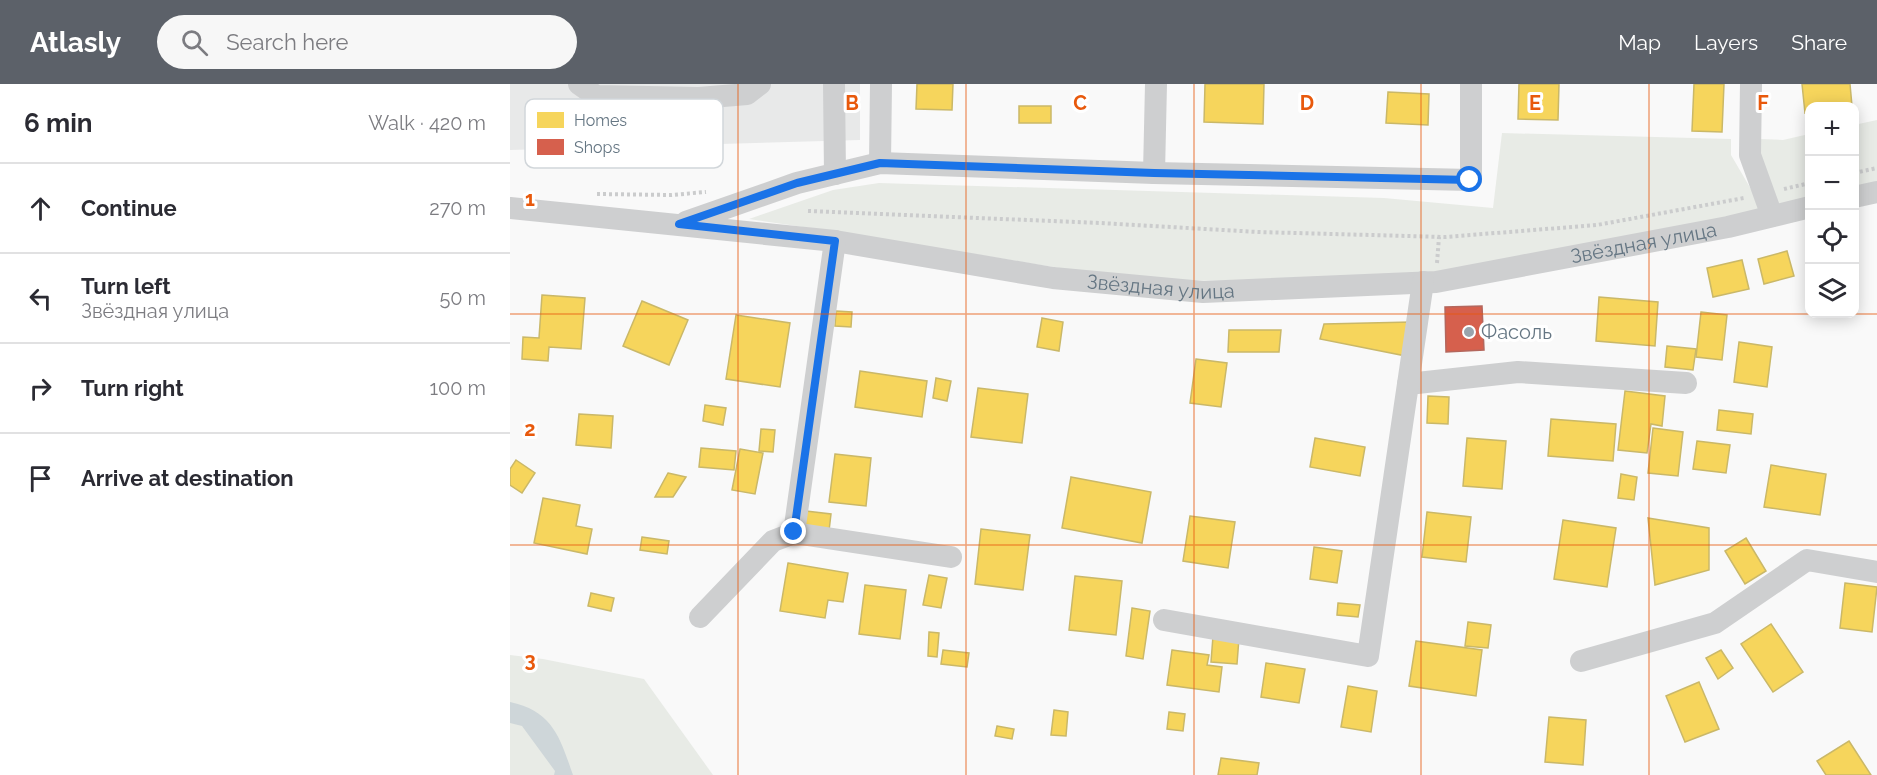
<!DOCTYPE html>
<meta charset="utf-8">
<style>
:root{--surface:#fff;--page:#f7f7f7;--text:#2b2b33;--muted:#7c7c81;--line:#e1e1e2;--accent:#5c6169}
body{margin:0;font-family:Raleway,sans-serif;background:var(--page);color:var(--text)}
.controls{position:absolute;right:18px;top:18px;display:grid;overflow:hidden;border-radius:12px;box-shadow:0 3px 15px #0003}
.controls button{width:54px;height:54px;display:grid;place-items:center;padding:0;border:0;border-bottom:2px solid var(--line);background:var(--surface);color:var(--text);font:30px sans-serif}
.stop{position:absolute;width:18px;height:18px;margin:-14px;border:4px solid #1a73e8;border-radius:50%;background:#fff}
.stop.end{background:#1a73e8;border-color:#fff;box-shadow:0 2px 6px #0008}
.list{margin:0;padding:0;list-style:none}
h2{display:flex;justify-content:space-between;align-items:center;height:78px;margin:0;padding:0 24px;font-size:26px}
h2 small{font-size:20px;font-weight:400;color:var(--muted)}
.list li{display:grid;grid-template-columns:39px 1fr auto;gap:18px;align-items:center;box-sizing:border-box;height:90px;padding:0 24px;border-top:2px solid var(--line)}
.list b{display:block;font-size:22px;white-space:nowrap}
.list p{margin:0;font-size:20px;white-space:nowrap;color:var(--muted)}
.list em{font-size:20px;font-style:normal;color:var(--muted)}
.icon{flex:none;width:33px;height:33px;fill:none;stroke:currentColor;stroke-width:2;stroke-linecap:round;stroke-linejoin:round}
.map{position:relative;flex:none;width:1367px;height:691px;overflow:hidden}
header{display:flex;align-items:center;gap:36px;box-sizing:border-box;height:84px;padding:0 30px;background:var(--accent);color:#fff}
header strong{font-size:28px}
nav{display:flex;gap:33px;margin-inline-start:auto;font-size:21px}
.search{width:420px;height:54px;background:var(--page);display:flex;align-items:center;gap:15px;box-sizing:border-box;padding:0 21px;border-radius:33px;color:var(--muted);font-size:22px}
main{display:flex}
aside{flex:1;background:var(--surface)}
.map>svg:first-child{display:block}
.built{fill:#e8e9e9}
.green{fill:#e8ebe6}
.water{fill:#ced6d9}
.homes{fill:#f6d55c;stroke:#cab868;stroke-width:1.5}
.shops{fill:#d6604d;stroke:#b4675d;stroke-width:1.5}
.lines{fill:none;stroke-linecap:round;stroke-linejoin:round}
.path{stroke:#cbcccd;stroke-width:4;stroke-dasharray:3 3;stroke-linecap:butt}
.minor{stroke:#cecfd0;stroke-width:22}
.route{stroke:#1a73e8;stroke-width:8}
.grid{fill:none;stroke:#e8590c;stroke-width:1.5;stroke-opacity:0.55}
.poi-dot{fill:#99a4ac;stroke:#fff;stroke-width:2}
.labels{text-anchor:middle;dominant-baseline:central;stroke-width:6;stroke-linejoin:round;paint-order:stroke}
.street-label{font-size:20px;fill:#657683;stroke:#fff}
.poi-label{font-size:20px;fill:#657683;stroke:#fff;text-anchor:start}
.key{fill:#fff;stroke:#d1d6da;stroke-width:1.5}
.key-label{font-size:16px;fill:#657683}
.grid-label{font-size:20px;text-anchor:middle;font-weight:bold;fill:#e8590c;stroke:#fff;stroke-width:6;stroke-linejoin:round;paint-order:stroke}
</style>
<header>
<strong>Atlasly</strong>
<div class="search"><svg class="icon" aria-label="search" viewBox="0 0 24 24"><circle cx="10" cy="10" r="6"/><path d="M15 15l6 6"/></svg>Search here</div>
<nav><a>Map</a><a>Layers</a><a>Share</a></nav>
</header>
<main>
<aside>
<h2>6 min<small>Walk · 420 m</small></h2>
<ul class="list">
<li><svg class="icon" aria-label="ahead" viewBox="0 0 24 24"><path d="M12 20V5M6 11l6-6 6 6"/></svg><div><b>Continue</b></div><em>270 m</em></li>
<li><svg class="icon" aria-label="left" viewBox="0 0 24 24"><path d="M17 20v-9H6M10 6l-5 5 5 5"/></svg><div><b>Turn left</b><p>Звёздная улица</p></div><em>50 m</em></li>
<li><svg class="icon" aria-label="right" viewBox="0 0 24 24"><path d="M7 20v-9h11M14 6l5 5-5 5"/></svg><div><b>Turn right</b></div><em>100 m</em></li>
<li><svg class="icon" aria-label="arrive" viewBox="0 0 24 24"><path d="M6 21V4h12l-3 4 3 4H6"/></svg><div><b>Arrive at destination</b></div></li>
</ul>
</aside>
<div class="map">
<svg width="1367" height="691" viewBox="0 0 1367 691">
<rect width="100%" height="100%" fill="#f9f9f9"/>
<!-- built -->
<path class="built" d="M0 0H350V56L0 66Z"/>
<!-- green -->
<g class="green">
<path d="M1367 36V101L1344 107V41Z"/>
<path d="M992 49 1221 55V71L1245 112 1250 128 926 188 734 197 623 196 335 149 239 135 323 106 369 99 874 114 983 124Z"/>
<path d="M1299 50V118L1267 126 1251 74 1250 55 1273 56Z"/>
<path d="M0 571 33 575 134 595 203 691H0Z"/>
</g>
<!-- water -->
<path class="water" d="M0 618C43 627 50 654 63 691H44L45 687 12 642 0 639Z"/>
<!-- homes -->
<g class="homes">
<path d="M407 0H443L442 26 406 25Z"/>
<path d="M695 0H754L753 40 694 38Z"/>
<path d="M1009 0H1049L1048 36 1008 35Z"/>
<path d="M1184 0H1214L1212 48 1182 47Z"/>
<path d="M1292 0H1340L1342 22H1300V28L1295 29Z"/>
<path d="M878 8 919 10 918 41 876 39Z"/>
<rect x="509" y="22" width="32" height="17"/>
<path d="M1277 167 1284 192 1254 200 1248 175Z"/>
<path d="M1232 176 1239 205 1203 213 1197 184Z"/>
<path d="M32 211 75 214 71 265 39 263 38 277 12 275 13 253 29 254Z"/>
<path d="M1089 213 1148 218 1145 262 1086 257Z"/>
<path d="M132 217 178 236 159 281 113 262Z"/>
<path d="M326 227 342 228 341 243 325 242Z"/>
<path d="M1191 228 1217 231 1212 276 1186 273Z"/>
<path d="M226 231 280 239 270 303 216 295Z"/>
<path d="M532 234 553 238 549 267 527 263Z"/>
<path d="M901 238 896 272 810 255 814 240Z"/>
<path d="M719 246H771L769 268H718Z"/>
<path d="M1229 258 1262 263 1257 303 1224 298Z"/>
<path d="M1157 262 1186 265 1183 286 1155 283Z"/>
<path d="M686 275 717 279 711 323 680 319Z"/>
<path d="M350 287 417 297 412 333 345 323Z"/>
<path d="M426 294 441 297 437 317 423 314Z"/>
<path d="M468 304 518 310 512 359 461 353Z"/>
<path d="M1115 307 1155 312 1152 342 1141 340 1137 369 1108 366Z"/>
<path d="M918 312 939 313 938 340 917 339Z"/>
<path d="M195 321 216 324 213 341 193 337Z"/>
<path d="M1209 326 1243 330 1241 350 1207 346Z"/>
<path d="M69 330 103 332 101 364 66 361Z"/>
<path d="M1041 335 1106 340 1103 377 1038 372Z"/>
<path d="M1143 344 1173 348 1168 392 1138 389Z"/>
<path d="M251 345 265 346 263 368 249 367Z"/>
<path d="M805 354 855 363 850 392 800 383Z"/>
<path d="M957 354 996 357 992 405 953 402Z"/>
<path d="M1187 357 1220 361 1216 389 1183 385Z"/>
<path d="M191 364 226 367 224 386 189 383Z"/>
<path d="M230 365 253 369 245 410 222 406Z"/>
<path d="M325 370 361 374 356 422 319 418Z"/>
<path d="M6 376 25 389 12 409 0 401V385Z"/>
<path d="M1261 381 1316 390 1310 431 1254 423Z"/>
<path d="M158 389 176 393 163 413H145Z"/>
<path d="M1111 390 1127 393 1124 416 1108 414Z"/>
<path d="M561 393 641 408 632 459 552 444Z"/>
<path d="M33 414 70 421 66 442 82 445 77 470 24 459Z"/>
<path d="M296 427 321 430 319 447 294 443Z"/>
<path d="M917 428 961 433 956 478 912 473Z"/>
<path d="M680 432 725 438 718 484 673 477Z"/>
<path d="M1138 434 1199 444V486L1145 501Z"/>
<path d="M1053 436 1106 444 1097 503 1044 495Z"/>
<path d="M471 445 520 451 513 506 465 500Z"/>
<path d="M132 453 159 457 157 470 130 466Z"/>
<path d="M1236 454 1256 487 1235 500 1215 467Z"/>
<path d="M804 463 832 467 827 499 800 495Z"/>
<path d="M278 479 338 489 333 518 318 516 315 534 270 527Z"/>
<path d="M419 491 437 494 431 524 413 521Z"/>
<path d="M565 492 612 497 606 551 559 546Z"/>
<path d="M1335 499 1367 503 1362 548 1330 544Z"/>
<path d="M355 501 396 506 390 555 349 550Z"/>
<path d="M81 509 104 514 101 527 78 522Z"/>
<path d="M828 519 850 521 848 533 827 531Z"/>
<path d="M622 524 640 527 633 575 616 572Z"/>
<path d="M958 538 981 541 978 564 955 562Z"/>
<path d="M1261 540 1293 588 1263 608 1231 560Z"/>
<path d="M419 548 429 549 427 573 418 572Z"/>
<path d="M703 552 729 554 727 580 701 578Z"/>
<path d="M906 557 972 566 966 612 899 602Z"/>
<path d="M433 566 459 569 457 583 431 580Z"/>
<path d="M662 566 699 571 697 581 712 583 709 608 657 601Z"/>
<path d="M1211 566 1223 584 1208 595 1196 574Z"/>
<path d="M756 579 795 585 789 619 751 613Z"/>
<path d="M1189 598 1209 645 1175 658 1156 612Z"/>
<path d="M838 602 867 607 861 648 831 643Z"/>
<path d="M544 626 558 628 556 652 541 651Z"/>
<path d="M659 628 675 630 673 647 657 645Z"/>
<path d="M1039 633 1076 636 1073 681 1035 678Z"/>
<path d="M487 642 504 645 502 655 485 652Z"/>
<path d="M1339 657 1361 691H1316L1307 677Z"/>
<path d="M711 674 749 679 747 691H708Z"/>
</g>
<!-- shops -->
<path class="shops" d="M972 222 974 266 936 268 935 223Z"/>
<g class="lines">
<!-- path -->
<g class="path">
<path d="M1344 89 1367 84"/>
<path d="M1274 105 1300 99"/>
<path d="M87 110 161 111 196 108"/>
<path d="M298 127 590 139 748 148 935 153 1087 141 1234 114"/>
<path d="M927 179 929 153"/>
</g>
<!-- minor -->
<g class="minor">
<path d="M69 0 86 12 189 14 237 10 250 0"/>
<path d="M324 0 325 90"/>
<path d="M1241 0 1240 71 1262 132"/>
<path d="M370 79 371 0"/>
<path d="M644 89 646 0"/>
<path d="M1344 113 1367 108"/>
<path id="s1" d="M0 124 325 157 543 194 693 208 926 198 1218 143 1300 123"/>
<path d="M176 138 287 99 370 79 644 89 961 96V0"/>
<path d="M325 157 284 449 441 473"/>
<path d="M898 300 1008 288 1176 299"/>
<path d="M190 533 263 457 284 449"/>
<path d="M654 536 858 572 913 198"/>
<path d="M1071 577 1205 539 1297 476 1367 488"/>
</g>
</g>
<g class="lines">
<!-- route -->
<path class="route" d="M284 448 325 157 169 140 287 99 370 79 644 89 960 96"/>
</g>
<!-- grid -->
<path class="grid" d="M228 0V691M456 0V691M684 0V691M911 0V691M1139 0V691M0 230H1367M0 461H1367"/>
<!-- markers -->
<circle class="poi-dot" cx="959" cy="248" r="6"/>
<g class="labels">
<!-- street labels -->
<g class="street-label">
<text stroke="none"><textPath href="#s1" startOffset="1143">Звёздная улица</textPath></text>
<text stroke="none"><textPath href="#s1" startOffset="656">Звёздная улица</textPath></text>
</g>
<!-- poi labels -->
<g class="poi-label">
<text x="971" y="248">Фасоль</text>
</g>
</g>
<!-- legend -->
<rect x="15" y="15" width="198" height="69" rx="9" class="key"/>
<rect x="27" y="28" width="27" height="16" fill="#f6d55c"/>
<rect x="27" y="55" width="27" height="16" fill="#d6604d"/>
<g class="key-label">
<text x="64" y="42">Homes</text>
<text x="64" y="69">Shops</text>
</g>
<g class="grid-label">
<text x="342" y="26">B</text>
<text x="570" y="26">C</text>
<text x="797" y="26">D</text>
<text x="1025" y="26">E</text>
<text x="1253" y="26">F</text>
<text x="20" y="122">1</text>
<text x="20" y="352">2</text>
<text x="20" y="583">3</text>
</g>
</svg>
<div class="controls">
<button>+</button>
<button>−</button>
<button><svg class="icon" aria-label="locate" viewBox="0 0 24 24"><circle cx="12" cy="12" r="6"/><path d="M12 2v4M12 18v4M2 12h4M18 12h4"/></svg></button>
<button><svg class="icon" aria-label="layers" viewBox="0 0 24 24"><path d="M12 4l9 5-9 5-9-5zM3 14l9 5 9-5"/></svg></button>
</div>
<div class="stop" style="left:960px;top:96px"></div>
<div class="stop end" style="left:284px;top:448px"></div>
</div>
</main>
